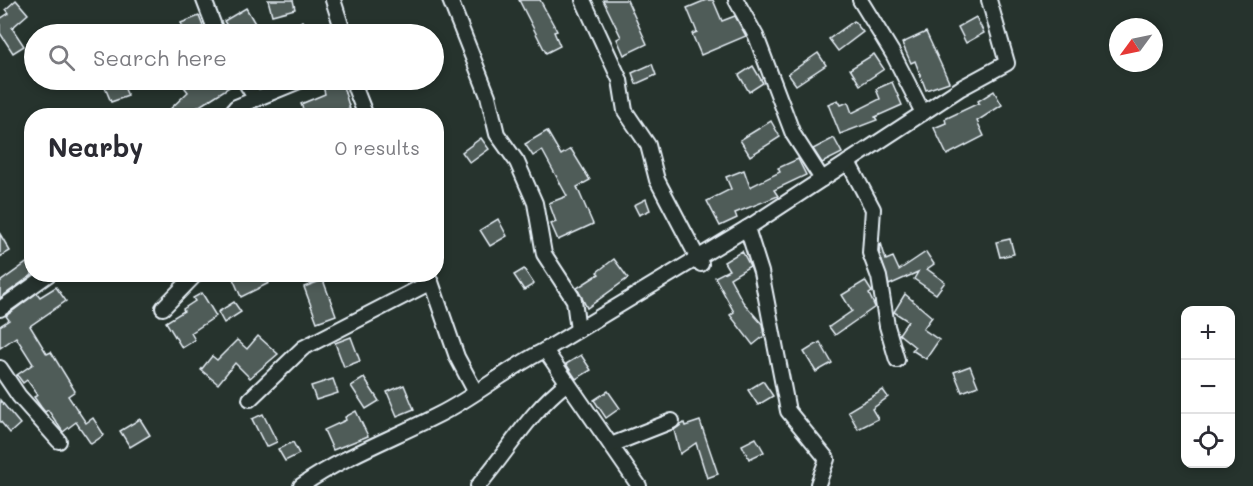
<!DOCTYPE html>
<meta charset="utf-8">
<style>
:root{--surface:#fff;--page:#f7f7f7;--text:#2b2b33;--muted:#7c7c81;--line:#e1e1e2}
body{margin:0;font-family:Mali,sans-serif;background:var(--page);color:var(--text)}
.controls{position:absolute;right:18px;bottom:18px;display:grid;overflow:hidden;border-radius:12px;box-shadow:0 3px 9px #0003}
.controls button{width:54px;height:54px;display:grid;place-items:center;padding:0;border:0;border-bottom:2px solid var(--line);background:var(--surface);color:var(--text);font:30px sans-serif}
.compass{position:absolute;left:1109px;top:18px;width:54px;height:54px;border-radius:50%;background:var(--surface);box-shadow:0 3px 9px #0003;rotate:237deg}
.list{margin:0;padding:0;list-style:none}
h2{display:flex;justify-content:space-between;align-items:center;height:78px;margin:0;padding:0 24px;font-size:26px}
h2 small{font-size:20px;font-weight:400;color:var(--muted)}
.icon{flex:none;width:33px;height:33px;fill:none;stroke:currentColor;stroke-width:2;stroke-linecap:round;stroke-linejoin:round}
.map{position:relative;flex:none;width:1253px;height:486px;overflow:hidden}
.search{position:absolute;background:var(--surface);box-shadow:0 3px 9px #0003;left:24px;top:24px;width:420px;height:66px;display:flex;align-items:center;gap:15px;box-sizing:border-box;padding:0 21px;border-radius:33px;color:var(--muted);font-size:22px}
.panel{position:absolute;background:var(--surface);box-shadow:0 3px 9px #0003;left:24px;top:108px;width:420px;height:174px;border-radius:24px}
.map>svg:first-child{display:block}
.building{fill:#505c59;stroke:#e8f1f8;stroke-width:1.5}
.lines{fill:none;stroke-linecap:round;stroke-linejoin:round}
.minor-casing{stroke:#e8f1f8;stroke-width:18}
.minor{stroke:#26332d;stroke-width:14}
</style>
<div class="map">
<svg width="1253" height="486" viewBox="0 0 1253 486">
<rect width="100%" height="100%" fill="#26332d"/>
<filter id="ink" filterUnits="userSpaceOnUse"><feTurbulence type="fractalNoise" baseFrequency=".0167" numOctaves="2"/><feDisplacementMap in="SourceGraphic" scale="12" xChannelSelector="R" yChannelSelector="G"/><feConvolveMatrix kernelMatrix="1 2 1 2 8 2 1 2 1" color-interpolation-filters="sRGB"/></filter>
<g filter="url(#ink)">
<!-- building -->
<g class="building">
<path d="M16 0 28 14 12 28 24 46 13 53 0 33V19L9 13 6 9Z"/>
<path d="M268 0H293L295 9 272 15Z"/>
<path d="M519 0H540L557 31 554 32 560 46 546 53Z"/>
<path d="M603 0H627L647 44 624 55 617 39 621 37Z"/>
<path d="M706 0H713L722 21 735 16 746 36 701 55 692 34 697 32 687 8Z"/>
<path d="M246 8 260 32 270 25 277 34H232L224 21Z"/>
<path d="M199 16 206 34H186L181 23Z"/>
<path d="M976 17 984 33 966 43 958 27Z"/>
<path d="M302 21 312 34H281L294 26Z"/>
<path d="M854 21 863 32 838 51 829 39Z"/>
<path d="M926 32 949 82 926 90 915 61 911 63 902 43Z"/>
<path d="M818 53 826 65 796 85 788 74Z"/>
<path d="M874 54 884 69 860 85 850 69Z"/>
<path d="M652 64 656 75 636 84 632 73Z"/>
<path d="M753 66 763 83 749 92 739 75Z"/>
<path d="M102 80H121L128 96 111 102Z"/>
<path d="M179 80H227L231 86 184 116H163L188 92Z"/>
<path d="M328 80H341L350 109 329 116H306L301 104 325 94 322 82Z"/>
<path d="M892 82 902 105 875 117 877 120 840 134 828 104 838 100 841 105 848 102 852 113 880 99 876 89Z"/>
<path d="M994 91 1002 105 977 121 984 136 947 155 934 128 946 123 945 119 979 103 978 101Z"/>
<path d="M771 121 780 137 750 156 740 140Z"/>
<path d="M547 131 561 155 571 149 590 180 577 187 593 224 558 240 551 224 556 222 549 203 567 196 542 150 533 156 525 144Z"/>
<path d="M481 138 489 149 470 163 462 152Z"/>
<path d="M834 138 842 153 822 163 813 149Z"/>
<path d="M798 159 806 175 774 190 778 196 735 213 737 218 720 226 707 201 731 189 726 177 744 170 750 187 780 172 778 168Z"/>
<path d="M646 199 650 210 639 215 634 205Z"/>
<path d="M498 219 507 236 490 246 480 230Z"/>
<path d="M0 234 10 251 0 257Z"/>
<path d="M1010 239 1014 254 1000 257 996 242Z"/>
<path d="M881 243 886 260 893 257 899 270 926 252 934 264 927 269 945 282 936 294 914 279 918 272 889 285 879 252Z"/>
<path d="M742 251 750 266 730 278 743 302 762 324 764 336 753 345 730 315 734 312 715 277 729 270 724 262Z"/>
<path d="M32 259V275L0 298V282Z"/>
<path d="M614 259 628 278 587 308 577 288 599 274 597 272Z"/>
<path d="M524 269 534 284 524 290 514 275Z"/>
<path d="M231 274H266L269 283 241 297Z"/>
<path d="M323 280 336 315 317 322 304 287Z"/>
<path d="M865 281 872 292 869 294 875 307 835 335 829 327 852 311 842 295Z"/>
<path d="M56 287 66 301 30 326 47 354 51 352 75 391 68 396 86 423 93 418 104 435 91 444 76 422 63 432 48 410 45 412 41 407 34 397 38 395 27 380 23 383 17 375 33 364 16 337 0 348V326L9 320 6 316 37 293 40 297Z"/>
<path d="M202 293 216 316 191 333 195 340 182 348 166 322 184 311 183 309 195 301 193 298Z"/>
<path d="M905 294 932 317 923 329 939 340 926 359 912 350 915 347 899 334 908 321 894 312Z"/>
<path d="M234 302 241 312 224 323 218 312Z"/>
<path d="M258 336 278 354 250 378 235 363 218 384 201 370 212 356 217 360 237 340 247 349Z"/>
<path d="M351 337 360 361 344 367 335 343Z"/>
<path d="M820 342 832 363 816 372 804 352Z"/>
<path d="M581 355 591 370 576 379 566 364Z"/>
<path d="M970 366 978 386 962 392 954 372Z"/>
<path d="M364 378 379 401 366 409 351 386Z"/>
<path d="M333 379 338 393 316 400 311 386Z"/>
<path d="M763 381 773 396 758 405 748 390Z"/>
<path d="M404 385 414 409 397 416 387 392Z"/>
<path d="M883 390 888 397 872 409 878 419 858 429 848 411Z"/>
<path d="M608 391 620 408 606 418 594 400Z"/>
<path d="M0 400 20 424 10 433 0 421Z"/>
<path d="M356 411 368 436 333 450 324 430 346 420 345 417Z"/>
<path d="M263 414 277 442 266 447 252 419Z"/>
<path d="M140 419 150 435 130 447 120 431Z"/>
<path d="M700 421 718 474 707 478 696 443 680 454 674 430 684 423 685 426Z"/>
<path d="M756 438 764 452 749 459 742 445Z"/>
<path d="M293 442 299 454 285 461 278 449Z"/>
</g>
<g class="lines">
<!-- minor casing -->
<g class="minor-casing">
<g id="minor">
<path d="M204 0 217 34"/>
<path d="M333 0 344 34"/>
<path d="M450 0 488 96 497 134 517 162 535 203 544 254 574 300 578 330"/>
<path d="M583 0 620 80 625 111 648 145 657 180 701 264"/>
<path d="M736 0 756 36 793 134 822 179"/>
<path d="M860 0 893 54 923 113"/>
<path d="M244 80 256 99"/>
<path d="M352 80 366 116"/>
<path d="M229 116 236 107 302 80"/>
<path d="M848 162 873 209 870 253 879 277 887 326 897 360"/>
<path d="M747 228 761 272 788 411 827 459 818 484"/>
<path d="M163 308 196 274"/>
<path d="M0 309 49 274"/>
<path d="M545 350 639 486"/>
<path d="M0 368 19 396 59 441"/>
<path d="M250 399 303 348 431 282 457 357 475 391"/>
<path d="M611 445 672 421"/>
<path d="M301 486C344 456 393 438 440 414 476 396 508 368 545 350L752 225 961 88 1007 63 989 0"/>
<path d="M478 486C508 451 530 411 567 383"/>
</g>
</g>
<!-- minor -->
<use href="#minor" class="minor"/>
</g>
</g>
</svg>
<div class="controls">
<button>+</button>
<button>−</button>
<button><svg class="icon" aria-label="locate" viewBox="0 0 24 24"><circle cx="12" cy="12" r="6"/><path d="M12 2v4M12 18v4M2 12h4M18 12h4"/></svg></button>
</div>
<svg class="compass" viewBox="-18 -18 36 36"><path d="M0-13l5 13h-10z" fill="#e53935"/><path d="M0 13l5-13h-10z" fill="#7c7c81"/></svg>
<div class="search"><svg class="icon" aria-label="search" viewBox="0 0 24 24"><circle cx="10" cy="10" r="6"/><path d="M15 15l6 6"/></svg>Search here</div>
<section class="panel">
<h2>Nearby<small>0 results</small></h2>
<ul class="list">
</ul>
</section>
</div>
